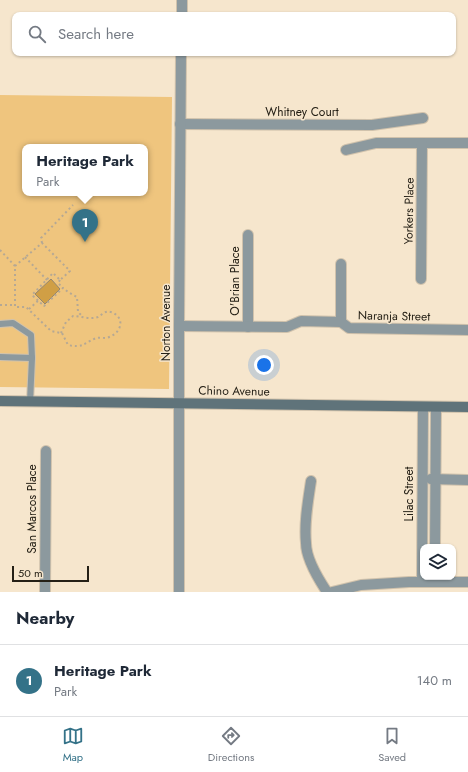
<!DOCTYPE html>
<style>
:root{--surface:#fff;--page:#f6f6f7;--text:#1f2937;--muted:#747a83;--line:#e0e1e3;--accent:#347288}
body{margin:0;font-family:Jost,sans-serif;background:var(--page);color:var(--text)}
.controls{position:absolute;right:12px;bottom:12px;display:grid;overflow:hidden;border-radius:8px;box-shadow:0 1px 3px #0004}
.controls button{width:36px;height:36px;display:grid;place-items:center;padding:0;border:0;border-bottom:1px solid var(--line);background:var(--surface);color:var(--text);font:20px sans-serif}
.scale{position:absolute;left:12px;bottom:10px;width:77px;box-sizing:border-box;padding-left:4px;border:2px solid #252016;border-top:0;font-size:11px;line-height:14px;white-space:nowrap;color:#252016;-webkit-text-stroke:3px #f6e6cd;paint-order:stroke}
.you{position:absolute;left:264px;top:365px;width:14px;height:14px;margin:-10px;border:3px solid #fff;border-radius:50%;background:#1a73e8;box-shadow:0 0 0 6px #1a73e833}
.badge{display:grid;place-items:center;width:26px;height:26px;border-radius:50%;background:var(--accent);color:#fff;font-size:13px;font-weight:700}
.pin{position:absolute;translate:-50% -33px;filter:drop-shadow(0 1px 2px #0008)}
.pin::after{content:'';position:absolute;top:21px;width:14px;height:12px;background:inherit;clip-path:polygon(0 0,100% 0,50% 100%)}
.popup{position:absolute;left:22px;top:144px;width:126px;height:52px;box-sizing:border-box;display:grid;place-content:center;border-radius:8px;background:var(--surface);filter:drop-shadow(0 1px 3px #0005);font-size:13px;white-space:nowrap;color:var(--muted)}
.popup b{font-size:15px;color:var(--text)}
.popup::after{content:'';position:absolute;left:50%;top:100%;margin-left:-8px;border:8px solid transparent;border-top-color:var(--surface)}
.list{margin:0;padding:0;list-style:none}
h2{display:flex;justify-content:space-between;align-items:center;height:52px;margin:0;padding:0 16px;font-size:17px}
h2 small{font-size:13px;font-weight:400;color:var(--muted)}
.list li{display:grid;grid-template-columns:26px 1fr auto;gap:12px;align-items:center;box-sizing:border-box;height:72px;padding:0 16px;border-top:1px solid var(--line)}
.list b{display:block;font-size:15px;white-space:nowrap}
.list p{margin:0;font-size:13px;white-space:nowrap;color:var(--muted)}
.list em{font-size:13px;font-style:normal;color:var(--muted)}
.icon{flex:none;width:22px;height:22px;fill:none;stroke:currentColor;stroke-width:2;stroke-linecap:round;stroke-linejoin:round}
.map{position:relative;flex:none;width:468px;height:592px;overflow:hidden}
.search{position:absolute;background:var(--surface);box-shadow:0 1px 3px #0004;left:12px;right:12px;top:12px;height:44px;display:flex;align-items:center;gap:10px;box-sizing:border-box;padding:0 14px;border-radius:8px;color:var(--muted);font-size:15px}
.sheet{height:124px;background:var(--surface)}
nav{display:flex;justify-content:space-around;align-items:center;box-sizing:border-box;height:56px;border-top:1px solid var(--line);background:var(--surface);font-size:11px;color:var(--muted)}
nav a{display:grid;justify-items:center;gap:2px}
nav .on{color:var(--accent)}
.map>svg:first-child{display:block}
.green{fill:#efc57e;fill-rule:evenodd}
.building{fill:#d09f45;stroke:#94866f}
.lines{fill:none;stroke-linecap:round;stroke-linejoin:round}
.service-casing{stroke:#d0c2ac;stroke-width:8}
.minor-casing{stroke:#d0c2ac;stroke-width:12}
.secondary-casing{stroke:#d0c2ac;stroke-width:12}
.path{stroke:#b5a894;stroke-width:2;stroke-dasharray:2 3;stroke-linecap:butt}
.service{stroke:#8c999e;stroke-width:6}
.minor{stroke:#8c999e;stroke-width:10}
.secondary{stroke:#5f737a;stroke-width:10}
.labels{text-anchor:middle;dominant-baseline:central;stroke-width:3;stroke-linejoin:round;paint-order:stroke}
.street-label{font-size:12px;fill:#252016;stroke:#f6e6cd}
</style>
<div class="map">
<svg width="468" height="592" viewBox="0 0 468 592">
<rect width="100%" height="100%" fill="#f6e6cd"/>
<!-- green -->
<path class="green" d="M0 95 172 97 169 389 0 387ZM25 147H145V193H25Z"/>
<!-- building -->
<path class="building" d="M51 279 60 289 45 304 35 294Z"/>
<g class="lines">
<!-- service casing -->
<g class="service-casing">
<g id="service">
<path d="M0 324 13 323 31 335 32 358 0 357"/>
<path d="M30 402 32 358"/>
</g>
</g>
<!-- minor casing -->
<g class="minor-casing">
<g id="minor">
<path d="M182 15V0"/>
<path d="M180 124 372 125 423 118"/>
<path d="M346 150 376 143H468"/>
<path d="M248 235V327"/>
<path d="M421 279 422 143"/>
<path d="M341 322V264"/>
<path d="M179 326 287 327 301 321 341 322 349 328 468 330"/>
<path d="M431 479 468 480"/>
<path d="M311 481C308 501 304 523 306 543 306 558 319 580 327 592"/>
<path d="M435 547 436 407"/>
<path d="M422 582 423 407"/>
<path d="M45 592 46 451"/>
<path d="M179 592V326L181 53"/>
<path d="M332 592 361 585 409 582H468"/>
</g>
</g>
<!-- secondary casing -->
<g class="secondary-casing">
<path id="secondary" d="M0 401 468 407"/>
</g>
<!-- path -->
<g class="path">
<path d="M42 243 41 238 73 205"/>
<path d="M0 250 15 266V307H26L51 331 61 333H62L68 345C83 348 83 344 94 339 98 337 102 338 106 338 115 336 122 329 120 320 119 317 115 313 111 312 105 310 102 315 98 317 90 320 81 316 73 316L66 322 61 333"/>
<path d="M25 257 47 280"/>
<path d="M15 266 42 243 70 271 60 280 53 273 32 295 44 306 63 288 68 292 77 297 78 312 82 316"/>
<path d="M60 280 58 283 63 288"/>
<path d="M0 305H15"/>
<path d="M29 309 40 299"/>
</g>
<!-- service -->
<use href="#service" class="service"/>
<!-- minor -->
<use href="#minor" class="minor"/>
<!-- secondary -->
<use href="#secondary" class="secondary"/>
</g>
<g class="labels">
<!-- street labels -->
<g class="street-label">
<text x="302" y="112">Whitney Court</text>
<text transform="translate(409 211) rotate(-89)">Yorkers Place</text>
<text transform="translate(235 281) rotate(-90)">O'Brian Place</text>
<text transform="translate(394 316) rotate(1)">Naranja Street</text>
<text transform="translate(166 323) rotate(-90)">Norton Avenue</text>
<text transform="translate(234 391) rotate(1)">Chino Avenue</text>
<text transform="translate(409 494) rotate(-90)">Lilac Street</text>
<text transform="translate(32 509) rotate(-90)">San Marcos Place</text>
</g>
</g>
</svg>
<div class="controls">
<button><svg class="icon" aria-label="layers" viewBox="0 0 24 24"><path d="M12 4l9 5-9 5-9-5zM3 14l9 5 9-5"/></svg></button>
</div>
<div class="scale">50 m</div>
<div class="you"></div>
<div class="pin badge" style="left:85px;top:242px">1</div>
<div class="popup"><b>Heritage Park</b>Park</div>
<div class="search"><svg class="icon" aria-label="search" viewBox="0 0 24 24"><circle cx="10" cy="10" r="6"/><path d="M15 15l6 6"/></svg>Search here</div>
</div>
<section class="sheet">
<h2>Nearby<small></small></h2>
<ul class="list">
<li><span class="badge">1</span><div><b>Heritage Park</b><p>Park</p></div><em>140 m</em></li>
</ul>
</section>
<nav>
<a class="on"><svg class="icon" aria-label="map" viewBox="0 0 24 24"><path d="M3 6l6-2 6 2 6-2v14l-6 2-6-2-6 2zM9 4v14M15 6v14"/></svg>Map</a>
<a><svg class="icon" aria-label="directions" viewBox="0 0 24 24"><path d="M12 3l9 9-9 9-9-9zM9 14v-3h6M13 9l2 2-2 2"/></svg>Directions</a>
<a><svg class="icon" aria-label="saved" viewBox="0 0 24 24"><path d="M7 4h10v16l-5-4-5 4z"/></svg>Saved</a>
</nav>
